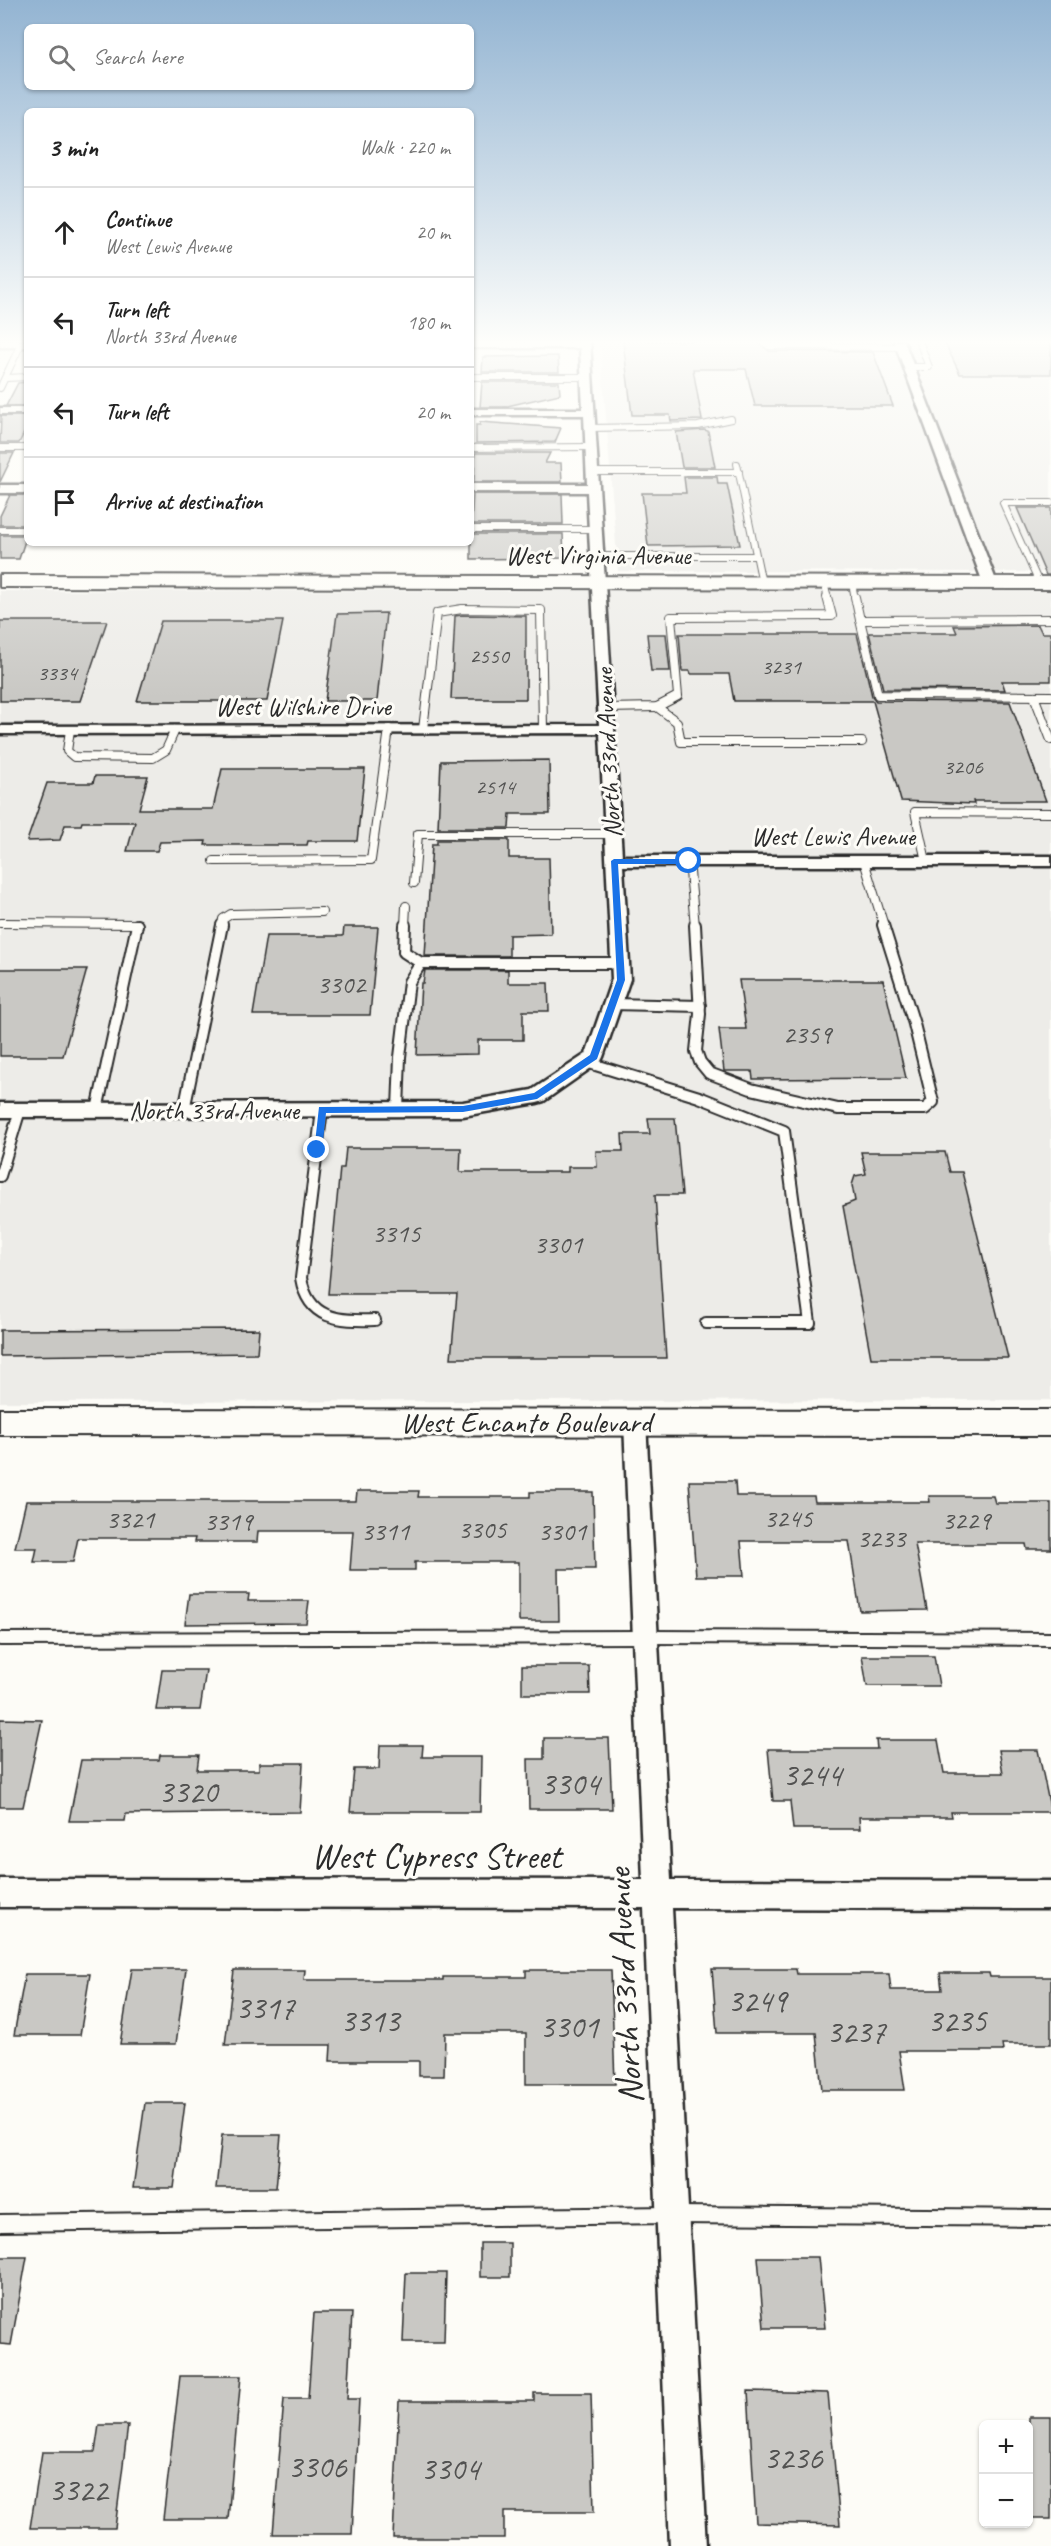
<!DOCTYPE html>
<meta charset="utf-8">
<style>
:root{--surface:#fff;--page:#f6f6f6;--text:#222;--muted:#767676;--line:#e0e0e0}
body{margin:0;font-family:Caveat,sans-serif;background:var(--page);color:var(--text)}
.controls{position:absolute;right:18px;bottom:18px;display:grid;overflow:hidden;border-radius:9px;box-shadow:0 2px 4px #0004}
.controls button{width:54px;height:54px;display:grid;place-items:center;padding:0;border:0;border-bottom:2px solid var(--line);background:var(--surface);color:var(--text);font:30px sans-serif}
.stop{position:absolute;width:18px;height:18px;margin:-14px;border:4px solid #1a73e8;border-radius:50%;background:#fff}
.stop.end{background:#1a73e8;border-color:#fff;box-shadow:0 2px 6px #0008}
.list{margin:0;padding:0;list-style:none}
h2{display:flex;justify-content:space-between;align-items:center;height:78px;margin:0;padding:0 24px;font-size:26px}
h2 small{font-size:20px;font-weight:400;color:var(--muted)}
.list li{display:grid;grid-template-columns:39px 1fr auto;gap:18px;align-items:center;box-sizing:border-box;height:90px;padding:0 24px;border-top:2px solid var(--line)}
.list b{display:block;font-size:22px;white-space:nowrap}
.list p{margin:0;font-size:20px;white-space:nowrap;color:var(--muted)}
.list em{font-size:20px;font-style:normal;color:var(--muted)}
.icon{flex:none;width:33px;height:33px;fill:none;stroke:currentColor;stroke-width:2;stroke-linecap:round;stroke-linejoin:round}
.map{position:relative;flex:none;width:1051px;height:2546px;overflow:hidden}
.search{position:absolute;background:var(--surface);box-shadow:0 2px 4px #0004;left:24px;top:24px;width:450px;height:66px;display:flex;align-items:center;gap:15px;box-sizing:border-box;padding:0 21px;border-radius:9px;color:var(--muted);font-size:22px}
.panel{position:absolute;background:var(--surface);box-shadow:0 2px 4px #0004;left:24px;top:108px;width:450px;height:438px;border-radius:9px}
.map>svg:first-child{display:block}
.built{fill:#edece8}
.building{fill:#c9c8c4;stroke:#2b2b2b;stroke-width:1.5}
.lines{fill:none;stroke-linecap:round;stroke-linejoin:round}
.lane-far4-casing{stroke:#2b2b2b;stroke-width:8}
.lane-far3-casing{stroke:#2b2b2b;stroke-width:10}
.lane-far2-casing{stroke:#2b2b2b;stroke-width:14}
.lane-far1-casing{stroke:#2b2b2b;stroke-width:16}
.lane-casing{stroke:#2b2b2b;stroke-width:20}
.street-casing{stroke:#2b2b2b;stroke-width:5}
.secondary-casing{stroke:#2b2b2b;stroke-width:4}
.lane-far4{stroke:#fdfcf7;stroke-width:6}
.lane-far3{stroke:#fdfcf7;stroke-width:8}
.lane-far2{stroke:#fdfcf7;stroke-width:10}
.lane-far1{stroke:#fdfcf7;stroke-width:12}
.lane{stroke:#fdfcf7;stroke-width:16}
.street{fill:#fdfcf7;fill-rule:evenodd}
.secondary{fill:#fdfcf7;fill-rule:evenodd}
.route{fill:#1a73e8}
.labels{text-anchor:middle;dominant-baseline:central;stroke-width:6;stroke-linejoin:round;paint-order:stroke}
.far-number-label{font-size:22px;fill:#525251}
.far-street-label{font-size:26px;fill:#2b2b2b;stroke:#fdfcf7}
.number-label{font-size:27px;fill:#525251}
.street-label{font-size:30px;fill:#2b2b2b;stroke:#fdfcf7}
.near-number-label{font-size:33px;fill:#525251}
.near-street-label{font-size:36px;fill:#2b2b2b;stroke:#fdfcf7}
</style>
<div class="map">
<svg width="1051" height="2546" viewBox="0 0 1051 2546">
<rect width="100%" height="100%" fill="#fdfcf7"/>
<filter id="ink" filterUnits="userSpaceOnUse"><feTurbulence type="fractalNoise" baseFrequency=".0167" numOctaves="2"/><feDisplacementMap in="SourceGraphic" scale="12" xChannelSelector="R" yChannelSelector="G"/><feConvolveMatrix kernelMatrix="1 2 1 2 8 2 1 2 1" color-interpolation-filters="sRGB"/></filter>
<g filter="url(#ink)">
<!-- built -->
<g class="built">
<path d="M600 341H1051V572L618 571Z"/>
<path d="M1051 590V1400L0 1402V591Z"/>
</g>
<!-- building -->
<g class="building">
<path d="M623 341H757L769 351 873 352 893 406H755L746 369H693L702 420 671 421 670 415H632Z"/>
<path d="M944 341H1051V374H960Z"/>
<path d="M558 356 559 372H482L483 357Z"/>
<path d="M27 382V406H6L18 383Z"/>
<path d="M482 382H559L560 394 503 407H480Z"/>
<path d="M1 416H27V427L19 443H0Z"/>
<path d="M480 422 561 428 555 442 476 443V425H480Z"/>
<path d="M704 430 708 431 715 467H682L676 432Z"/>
<path d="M0 453H14L0 482Z"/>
<path d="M475 453H550L545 463H561L562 482H474Z"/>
<path d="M684 477H717L718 484H727L740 545 648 546 642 493H686Z"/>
<path d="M473 494H562L563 524H471Z"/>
<path d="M10 495H27V525H0V516Z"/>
<path d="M1017 508H1051V575H1046Z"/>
<path d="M471 534H563L564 558 471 559Z"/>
<path d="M0 535H27L19 559H0Z"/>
<path d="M386 613 377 701H325L337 614Z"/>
<path d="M462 615 526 616V699H451L455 616Z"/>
<path d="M0 621H107L80 701H0Z"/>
<path d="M161 621H283L267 701H137Z"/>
<path d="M1038 625 1042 633H1051V681H1002L1005 690 883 689 869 633H957L954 626Z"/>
<path d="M647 634H666L670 671H651Z"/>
<path d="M679 634H857L872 696 876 701 1010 702 1046 801H973L974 804 901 801 873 701H734L729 674H691L690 671H682Z"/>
<path d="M549 760 550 814H510L509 828H438L441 761Z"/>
<path d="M222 769H365L357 841H308L307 845H205L206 841 160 842 157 851H127L135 822H82L81 825H65L60 840 27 841 47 783H93L95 776H148L139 809H213Z"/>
<path d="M437 840H509V858H549L551 934 509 935V956H425L432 844H437Z"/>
<path d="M344 927H378L370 1015H253L266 936H343Z"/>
<path d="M0 969H87L63 1056H0Z"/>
<path d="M425 970H508V983H548L549 1011H523V1040H478V1054L417 1055 421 983H423Z"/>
<path d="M739 980H883L906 1078 753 1079 752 1071H724L719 1029H746Z"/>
<path d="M648 1118H675L682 1195H655L666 1358H451L457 1294H328L340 1168H344L346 1148H461L460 1172H568V1167H597L596 1151H623L622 1134H650Z"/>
<path d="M861 1152H945L950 1172H962L1008 1358H871L843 1206 855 1201 852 1185 855 1176 866 1174Z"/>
<path d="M259 1329 257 1353 0 1356V1330Z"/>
<path d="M689 1481H735L736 1496H814L815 1502H930L929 1496H993L995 1503H1051V1549H1027L1026 1544H915L927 1610 860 1611 849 1541H741L744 1576H696Z"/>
<path d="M357 1491H419L418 1497H530V1492H593L595 1569H558L559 1621H519V1562H415V1570H350L353 1531H258L257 1542H194L195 1538H78L73 1562H34L37 1548H15L26 1501H356Z"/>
<path d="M189 1594H249L248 1601H309L306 1623 185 1624Z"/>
<path d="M862 1656H934L939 1686H867Z"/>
<path d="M522 1666H589L590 1694H522Z"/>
<path d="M162 1670H206L200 1710H156Z"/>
<path d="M0 1719 42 1720 23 1807H0Z"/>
<path d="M544 1738H609L612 1809H529L528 1759H544Z"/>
<path d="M876 1740H938L944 1773H1003L999 1750H1038L1051 1812H951L952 1817H859L860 1829H793L790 1801H773L768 1749H877Z"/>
<path d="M380 1745H423L422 1757H481L480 1812H350L354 1769H379Z"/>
<path d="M160 1755H199L197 1770H259V1763H303L300 1812 126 1814 125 1821H69L81 1760H159Z"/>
<path d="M132 1969H186L176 2044H120Z"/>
<path d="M712 1969H796L797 1974H889L891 1990H942L940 1973H989L990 1977H1051V2044H1002L1003 2051H899L905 2090H822L816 2033H717Z"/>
<path d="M234 1970H305L304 1980H443V1977H526V1970H611L615 2084H526V2033H445L444 2076H419V2061H330L331 2045H225Z"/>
<path d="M25 1974H90L80 2035H14Z"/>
<path d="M145 2103H185L174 2188H133Z"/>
<path d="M222 2135H281L276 2188H216Z"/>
<rect x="480" y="2243" width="30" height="34"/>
<path d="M0 2257H27L11 2345 0 2344Z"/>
<path d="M758 2257H818L825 2328H764Z"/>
<path d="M406 2273H446L444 2342H403Z"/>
<path d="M314 2313H352L347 2399H359L352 2534H273L284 2399H308Z"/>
<path d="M180 2376H241L228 2519H163Z"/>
<path d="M748 2391 828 2393 840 2525 756 2523Z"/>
<path d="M534 2393H591L594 2512H504V2538H393L399 2401H534Z"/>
<rect x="1029" y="2417" width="22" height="102"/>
<path d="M99 2425H128L115 2528H30L42 2452H95Z"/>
</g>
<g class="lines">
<!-- lane-far4 casing -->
<g class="lane-far4-casing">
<g id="lane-far4">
<path d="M762 341 769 346 901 347"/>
<path d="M909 367H929L919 341"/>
<path d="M471 377H587"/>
<path d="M6 378 27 377"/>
<path d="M0 388 21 344"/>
<path d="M590 428 698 426 731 419"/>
<path d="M0 448H27"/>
<path d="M471 448 591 447"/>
<path d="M737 464 762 583"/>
<path d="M592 472H739"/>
<path d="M471 529H596"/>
<path d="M0 530H27"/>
<path d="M597 556H756"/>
<path d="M824 583 828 599"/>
<path d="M852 583 855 599"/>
<path d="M1039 583 1003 503H1051"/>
</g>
</g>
<!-- lane-far3 casing -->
<g class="lane-far3-casing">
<g id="lane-far3">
<path d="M855 597 860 620 1051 619"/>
<path d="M860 620 878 695 1051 696"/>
<path d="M1034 696 1051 740"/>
<path d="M657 707 677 722 681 742H862"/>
<path d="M606 708 657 707 678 696 671 617 832 616 827 597"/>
<path d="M423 729 437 613 462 609 541 610 543 729"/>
<path d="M70 730 67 751 74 757 153 758 166 750 175 730"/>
<path d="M214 861 371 860 389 729"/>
<path d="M689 861 695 926"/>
<path d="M864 861 884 926"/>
<path d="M926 861 915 812 1051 813"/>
<path d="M414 883 418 834H613"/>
<path d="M0 923 137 924V926"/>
<path d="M222 926 223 919 231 914 322 912"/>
<path d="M405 926 406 906"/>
</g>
</g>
<!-- lane-far2 casing -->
<g class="lane-far2-casing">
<g id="lane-far2">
<path d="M695 925 700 1014 696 1051 700 1062 709 1073 751 1089 838 1109H925L933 1102 914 1024 883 925"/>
<path d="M421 963H620"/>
<path d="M612 1004 700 1006"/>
<path d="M586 1062 699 1097 784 1131 810 1323H706"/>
<path d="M398 1109 400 1057 409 982 421 963 404 952 405 925"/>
<path d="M97 1110 137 925"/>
<path d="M184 1110 222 925"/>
<path d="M322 1110 301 1278C308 1320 339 1321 375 1320"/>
<path d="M0 1176 20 1110"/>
</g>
</g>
<!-- lane-far1 casing -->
<g class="lane-far1-casing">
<path id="lane-far1" d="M0 1639 645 1637 1051 1639"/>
</g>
<!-- lane casing -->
<g class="lane-casing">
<path id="lane" d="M0 2223 673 2215 1051 2218"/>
</g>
<!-- street casing -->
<g class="street-casing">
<g id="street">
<rect x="0" y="341" width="27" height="6"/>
<path d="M590 341 622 856H1051V866H623L630 979 603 1057 601 1061 544 1101 537 1103 463 1116 0 1117V1103L463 1102 532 1090 586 1054 612 979 600 733 0 734V726L599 725 587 492H471V484H587L584 415H471V409H583L580 348H471V342Z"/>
<path d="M894 341H904L997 583 995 586 990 587 983 583Z"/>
<rect x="0" y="408" width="27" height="6"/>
<rect x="0" y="485" width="27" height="8"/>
<path d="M635 1413 643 1415 646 1422 671 1880 1051 1881V1909L672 1908 706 2546H670L644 1908 0 1907V1879L643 1880 624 1422 627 1415Z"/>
</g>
</g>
<!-- secondary casing -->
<g class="secondary-casing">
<g id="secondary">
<path d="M0 575 1051 577V589L0 587Z"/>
<path d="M0 1409 1051 1410V1436L0 1435Z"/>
</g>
</g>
<!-- lane-far4 -->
<use href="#lane-far4" class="lane-far4"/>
<!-- lane-far3 -->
<use href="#lane-far3" class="lane-far3"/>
<!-- lane-far2 -->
<use href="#lane-far2" class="lane-far2"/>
<!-- lane-far1 -->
<use href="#lane-far1" class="lane-far1"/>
<!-- lane -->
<use href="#lane" class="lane"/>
<!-- street -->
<use href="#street" class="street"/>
<!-- secondary -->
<use href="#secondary" class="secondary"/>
</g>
</g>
<!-- sky -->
<linearGradient id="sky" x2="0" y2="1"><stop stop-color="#93b4d2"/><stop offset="0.49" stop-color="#fefefb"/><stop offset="1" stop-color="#fefefb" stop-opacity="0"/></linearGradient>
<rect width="1051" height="698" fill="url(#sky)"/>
<!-- route -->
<path class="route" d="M614 859H689L693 861 689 864H618L625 980 597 1059 537 1099 463 1112 326 1113 322 1150 320 1152H314L319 1107 463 1106 534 1093 590 1055 617 980 611 861Z"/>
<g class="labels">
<!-- far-number labels -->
<g class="far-number-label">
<text x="489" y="656">2550</text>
<text x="781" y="667">3231</text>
<text x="57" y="673">3334</text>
<text x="963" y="767">3206</text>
<text x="495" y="787">2514</text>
</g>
<!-- far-street labels -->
<g class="far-street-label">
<text x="598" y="555">West Virginia Avenue</text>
<text x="303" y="706">West Wilshire Drive</text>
<text transform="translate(608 753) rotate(-93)">North 33rd Avenue</text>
<text x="833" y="836">West Lewis Avenue</text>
<text x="214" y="1110">North 33rd Avenue</text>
</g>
<!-- number labels -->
<g class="number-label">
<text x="341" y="984">3302</text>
<text x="807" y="1034">2359</text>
<text x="396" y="1233">3315</text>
<text x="558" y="1244">3301</text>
<text x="788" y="1518">3245</text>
<text x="130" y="1519">3321</text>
<text x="966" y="1520">3229</text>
<text x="228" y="1521">3319</text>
<text x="482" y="1529">3305</text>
<text x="385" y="1531">3311</text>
<text x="562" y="1531">3301</text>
<text x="881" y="1538">3233</text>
</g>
<!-- street labels -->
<g class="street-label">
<text x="526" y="1422">West Encanto Boulevard</text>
</g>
<!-- near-number labels -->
<g class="near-number-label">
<text x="812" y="1775">3244</text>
<text x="570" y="1784">3304</text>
<text x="188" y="1792">3320</text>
<text x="757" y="2001">3249</text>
<text x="265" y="2008">3317</text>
<text x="370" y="2021">3313</text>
<text x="957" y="2021">3235</text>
<text x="569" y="2027">3301</text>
<text x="856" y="2032">3237</text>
<text x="793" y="2458">3236</text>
<text x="317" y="2467">3306</text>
<text x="450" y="2469">3304</text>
<text x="78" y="2490">3322</text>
</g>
<!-- near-street labels -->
<g class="near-street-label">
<text x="436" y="1856">West Cypress Street</text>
<text transform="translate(624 1986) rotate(-93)">North 33rd Avenue</text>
</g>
</g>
</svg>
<div class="controls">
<button>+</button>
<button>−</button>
</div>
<div class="stop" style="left:689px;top:861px"></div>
<div class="stop end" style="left:317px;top:1150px"></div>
<div class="search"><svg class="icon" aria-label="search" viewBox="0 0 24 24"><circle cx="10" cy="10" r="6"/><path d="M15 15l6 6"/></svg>Search here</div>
<section class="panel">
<h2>3 min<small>Walk · 220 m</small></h2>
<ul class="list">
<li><svg class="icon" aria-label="ahead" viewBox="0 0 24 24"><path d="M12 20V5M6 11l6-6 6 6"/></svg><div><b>Continue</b><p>West Lewis Avenue</p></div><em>20 m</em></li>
<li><svg class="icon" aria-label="left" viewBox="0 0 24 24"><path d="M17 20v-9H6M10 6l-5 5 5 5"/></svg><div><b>Turn left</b><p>North 33rd Avenue</p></div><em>180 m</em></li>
<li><svg class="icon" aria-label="left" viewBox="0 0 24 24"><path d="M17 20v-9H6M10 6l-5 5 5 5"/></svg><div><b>Turn left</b></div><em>20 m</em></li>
<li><svg class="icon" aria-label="arrive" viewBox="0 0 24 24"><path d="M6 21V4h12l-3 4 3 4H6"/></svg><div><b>Arrive at destination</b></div></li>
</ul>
</section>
</div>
